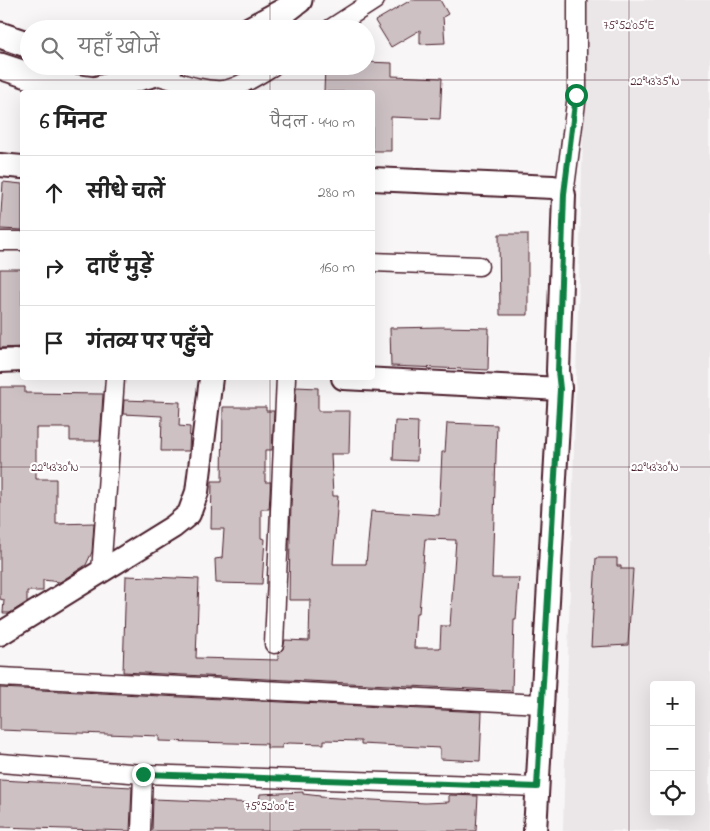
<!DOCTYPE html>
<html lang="hi">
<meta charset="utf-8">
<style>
:root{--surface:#fff;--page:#f2f2f2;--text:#222;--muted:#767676;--line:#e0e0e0}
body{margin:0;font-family:"Indie Flower","Playpen Sans Deva",sans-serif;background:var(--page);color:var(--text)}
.controls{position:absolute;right:15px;bottom:15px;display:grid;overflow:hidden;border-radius:5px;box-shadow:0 5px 20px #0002}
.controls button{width:45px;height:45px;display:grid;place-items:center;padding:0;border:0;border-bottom:1px solid var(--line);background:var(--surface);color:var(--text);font:25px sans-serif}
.stop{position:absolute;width:15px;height:15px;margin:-11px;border:4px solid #0b8043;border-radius:50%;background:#fff}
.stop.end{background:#0b8043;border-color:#fff;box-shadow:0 1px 5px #0008}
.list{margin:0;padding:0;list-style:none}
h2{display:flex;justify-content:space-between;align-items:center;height:65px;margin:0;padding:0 20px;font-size:21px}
h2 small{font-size:16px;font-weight:400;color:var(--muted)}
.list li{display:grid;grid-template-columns:32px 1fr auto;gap:15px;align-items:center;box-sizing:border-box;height:75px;padding:0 20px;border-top:1px solid var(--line)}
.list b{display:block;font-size:19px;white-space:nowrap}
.list em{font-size:16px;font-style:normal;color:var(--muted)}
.icon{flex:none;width:28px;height:28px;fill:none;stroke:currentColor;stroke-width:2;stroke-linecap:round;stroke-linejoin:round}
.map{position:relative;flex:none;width:710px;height:831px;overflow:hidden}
.search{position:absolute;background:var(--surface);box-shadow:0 5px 20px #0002;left:20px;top:20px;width:355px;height:55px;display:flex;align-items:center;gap:12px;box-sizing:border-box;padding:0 18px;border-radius:28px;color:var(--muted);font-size:19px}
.panel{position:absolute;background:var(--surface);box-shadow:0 5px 20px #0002;left:20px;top:90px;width:355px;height:290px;border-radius:5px}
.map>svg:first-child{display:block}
.built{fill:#ebe6e8;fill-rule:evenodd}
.building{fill:#cdc1c4;stroke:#4a1f2b;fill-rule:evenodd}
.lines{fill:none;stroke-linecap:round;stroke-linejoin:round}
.minor-casing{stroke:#4a1f2b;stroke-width:21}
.tertiary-casing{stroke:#4a1f2b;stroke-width:26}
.secondary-casing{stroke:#4a1f2b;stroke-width:29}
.minor{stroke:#fff;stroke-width:18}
.tertiary{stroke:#fff;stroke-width:22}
.secondary{stroke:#fff;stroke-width:25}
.route{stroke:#0b8043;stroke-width:6}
.ticks{fill:none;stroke:#4a1f2b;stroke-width:1;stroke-opacity:0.45}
.ticks-label{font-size:12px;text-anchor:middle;fill:#4a1f2b;stroke:#fff;stroke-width:4.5;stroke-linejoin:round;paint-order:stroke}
</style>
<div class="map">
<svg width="710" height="831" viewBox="0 0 710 831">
<rect width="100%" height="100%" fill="#f8f6f7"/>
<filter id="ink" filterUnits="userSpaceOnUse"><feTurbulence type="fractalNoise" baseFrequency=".02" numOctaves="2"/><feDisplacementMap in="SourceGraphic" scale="10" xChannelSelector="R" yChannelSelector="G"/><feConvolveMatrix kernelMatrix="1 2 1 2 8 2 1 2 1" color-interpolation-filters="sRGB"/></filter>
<g filter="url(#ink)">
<!-- built -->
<path class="built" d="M587 0H710V831H563ZM654 685H691V812H654Z"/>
<!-- building -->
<g class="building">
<path d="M411 0H440L448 14 443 17 445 43 420 44V30L391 47 375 21Z"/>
<path d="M366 62 392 63V76L442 78 440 119 391 117V151H372V92H324L325 66H366Z"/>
<path d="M3 182 22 184V230L0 229Z"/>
<path d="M499 234H528V315H500Z"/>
<path d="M0 269H22V347L0 348Z"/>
<path d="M441 327 489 328 488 370 391 366 390 328Z"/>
<path d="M0 387H25V393L103 394 100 441H70V428H36V479H56V524L94 523 92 552 86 565 60 582 43 580V591H27V602L10 613H3L4 600 0 599Z"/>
<path d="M296 387 318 388V411H350L349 454H331L333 496H338L333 564H366L371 511 439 515 442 452H445L447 423 497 425 492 578H519L516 620H514L512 691 123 672 126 576 199 579 196 658 278 660V654L283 649 285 640 309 641 310 600H289L290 532ZM425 539 456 540 450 626H441L440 648H414L416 613H419Z"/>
<path d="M124 400 180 402 179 426 190 427 189 451H161L162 416 123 414Z"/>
<path d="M223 407H266V411H274L272 450H265V482H271L269 509H261V538L265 539 262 584 216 583 215 559 222 558 224 529H211L212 481H222Z"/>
<path d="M395 421 418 422 417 461 393 460Z"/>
<path d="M596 558H617V566H621V569H633L628 645 591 647Z"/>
<path d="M0 688 482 712 480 761 440 759V748L361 744V741L324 740V744L288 743 282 745V748H267V744L159 741V736L0 730Z"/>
<path d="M0 780 132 787 130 831 0 827Z"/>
<path d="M303 792V794L320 796V797L425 803 449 802V795L478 796 476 831H152L153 799 259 803 260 794Z"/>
</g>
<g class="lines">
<!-- minor casing -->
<g class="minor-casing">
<g id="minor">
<path d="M330 29 375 0"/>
<path d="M153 74C175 80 200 92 223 90 237 89 260 74 273 66"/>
<path d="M564 195 577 95V0"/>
<path d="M0 241H22"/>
<path d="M372 262 479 266"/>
<path d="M101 572 115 378"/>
<path d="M274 644 286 378"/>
<path d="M0 677 541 704"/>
<path d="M0 763 143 774 537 787"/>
<path d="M141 831 143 774"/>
</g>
</g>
<!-- tertiary casing -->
<g class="tertiary-casing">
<g id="tertiary">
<path d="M0 165 22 167"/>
<path d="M372 179 553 187 559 189 564 195 558 371 560 389 535 831"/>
<path d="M0 361 22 360"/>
<path d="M343 378 560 389"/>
<path d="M0 634 173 527 189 514 197 492 211 378"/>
</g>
</g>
<!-- secondary casing -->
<g class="secondary-casing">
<g id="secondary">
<path d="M251 29 286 10 299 0"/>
<path d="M0 35 29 45"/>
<path d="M0 66 58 85 94 90 153 74 170 66"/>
</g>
</g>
<!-- minor -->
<use href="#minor" class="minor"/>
<!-- tertiary -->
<use href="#tertiary" class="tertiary"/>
<!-- secondary -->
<use href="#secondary" class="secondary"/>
</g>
</g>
<g class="lines" filter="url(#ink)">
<!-- route -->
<path class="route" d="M143 774 537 787 560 389 558 371 564 194 576 95"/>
</g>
<!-- ticks -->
<path class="ticks" d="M270 0V29M629 0V831M270 66V92M0 80H710M270 378V831M0 467H710"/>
<g class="ticks-label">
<text x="629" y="29">75°52'05"E</text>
<text x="655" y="85">22°43'35"N</text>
<text x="55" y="471">22°43'30"N</text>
<text x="655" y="471">22°43'30"N</text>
<text x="270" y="810">75°52'00"E</text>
</g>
</svg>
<div class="controls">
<button>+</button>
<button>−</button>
<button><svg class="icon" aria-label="locate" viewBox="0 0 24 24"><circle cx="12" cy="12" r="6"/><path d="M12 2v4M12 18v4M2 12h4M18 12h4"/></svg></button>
</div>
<div class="stop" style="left:576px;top:95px"></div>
<div class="stop end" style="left:143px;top:774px"></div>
<div class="search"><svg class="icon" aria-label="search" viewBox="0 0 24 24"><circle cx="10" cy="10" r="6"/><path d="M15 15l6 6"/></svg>यहाँ खोजें</div>
<section class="panel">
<h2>6 मिनट<small>पैदल · 440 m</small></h2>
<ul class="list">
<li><svg class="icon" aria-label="ahead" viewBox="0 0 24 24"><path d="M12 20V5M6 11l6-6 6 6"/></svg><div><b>सीधे चलें</b></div><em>280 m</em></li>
<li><svg class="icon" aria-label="right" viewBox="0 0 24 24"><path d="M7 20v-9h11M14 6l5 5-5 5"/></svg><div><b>दाएँ मुड़ें</b></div><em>160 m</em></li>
<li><svg class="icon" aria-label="arrive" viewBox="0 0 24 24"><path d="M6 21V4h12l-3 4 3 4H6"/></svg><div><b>गंतव्य पर पहुँचे</b></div></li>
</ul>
</section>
</div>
